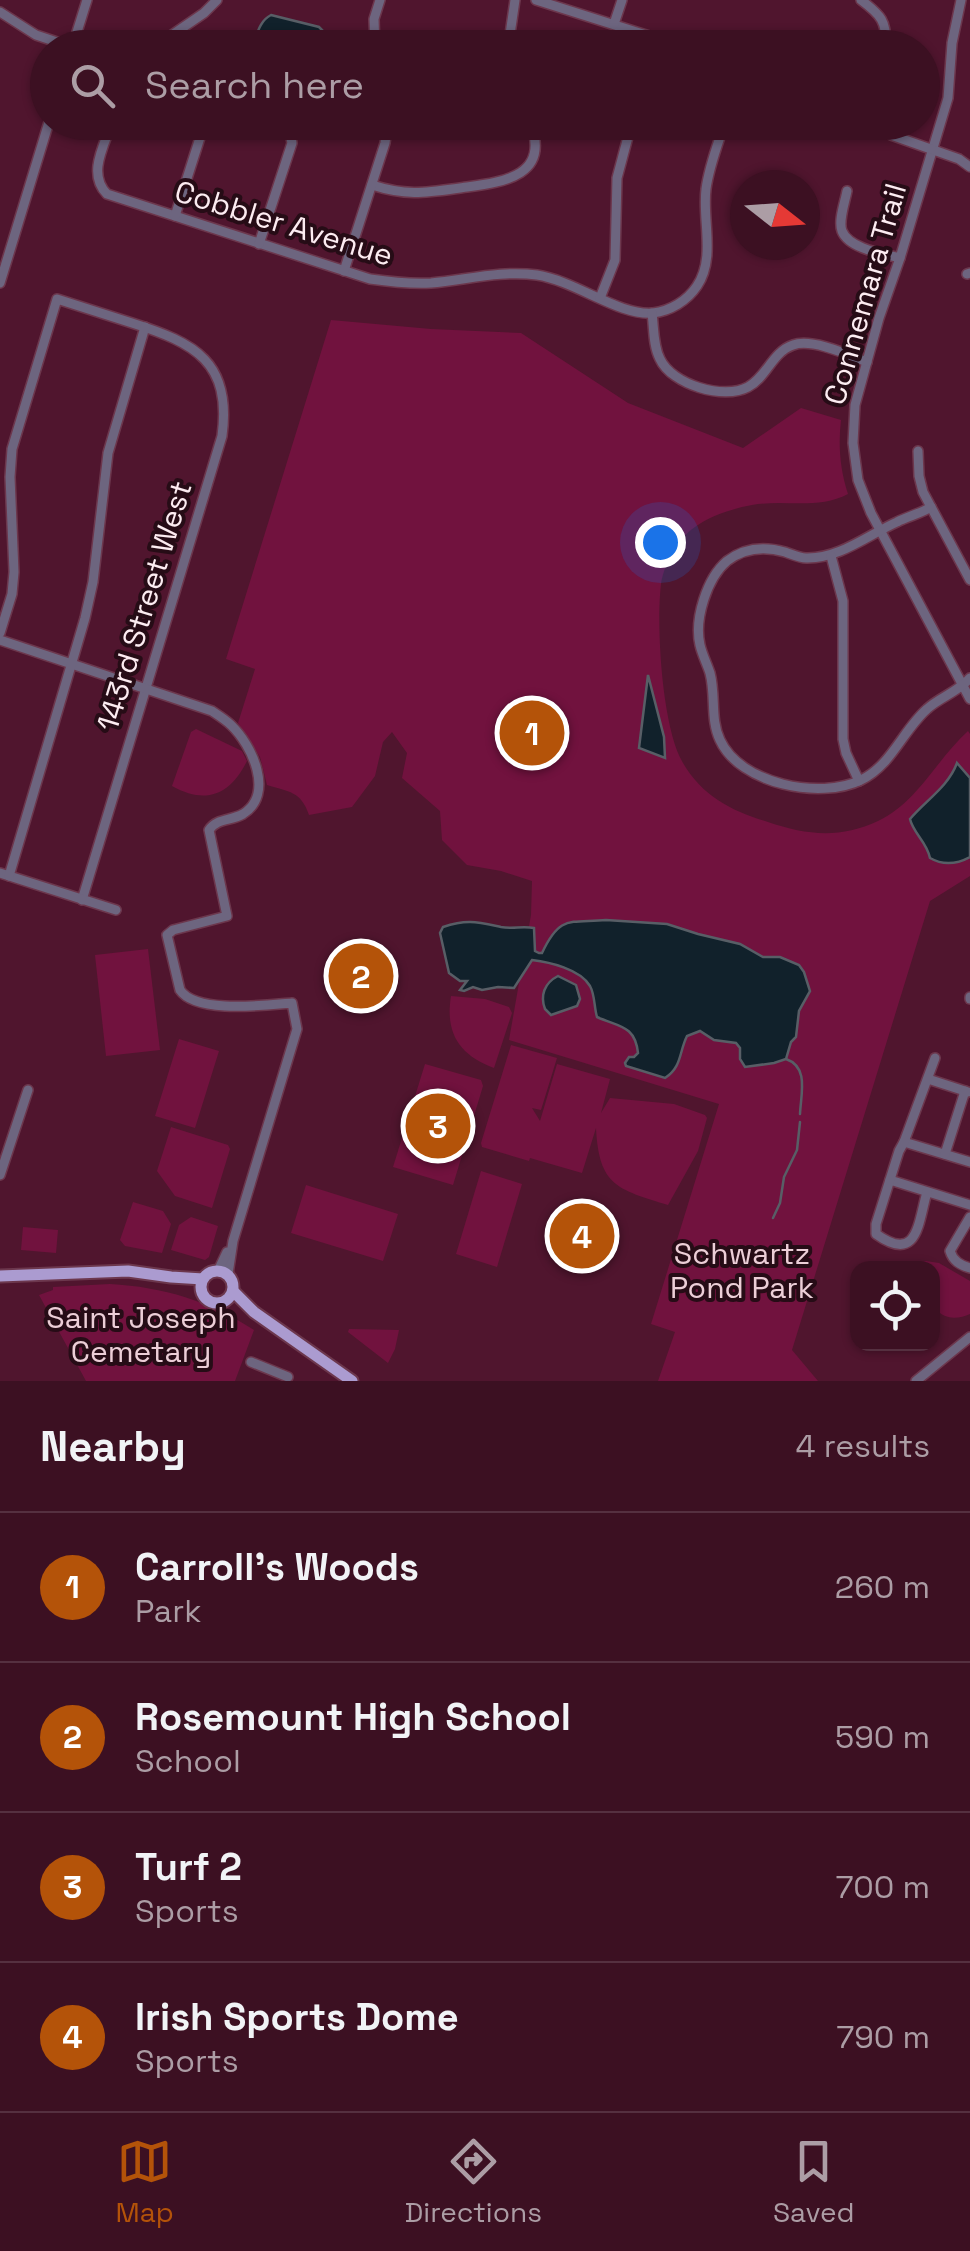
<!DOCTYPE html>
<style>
:root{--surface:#3c1022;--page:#43192a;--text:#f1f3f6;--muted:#ac9da5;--line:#553040;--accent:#b45309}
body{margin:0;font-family:"Space Grotesk",sans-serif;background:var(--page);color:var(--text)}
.controls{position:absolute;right:30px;bottom:30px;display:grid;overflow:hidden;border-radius:20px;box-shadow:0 2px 8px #0004}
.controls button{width:90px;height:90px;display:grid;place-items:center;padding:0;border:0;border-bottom:2px solid var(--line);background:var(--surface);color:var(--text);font:50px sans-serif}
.compass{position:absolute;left:730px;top:170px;width:90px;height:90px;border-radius:50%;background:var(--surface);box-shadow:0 2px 8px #0004;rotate:107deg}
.you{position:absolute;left:660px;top:542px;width:35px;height:35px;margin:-25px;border:8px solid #fff;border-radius:50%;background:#1a73e8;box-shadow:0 0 0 15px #1a73e833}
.badge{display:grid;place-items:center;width:65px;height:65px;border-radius:50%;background:var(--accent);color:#fff;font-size:32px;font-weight:700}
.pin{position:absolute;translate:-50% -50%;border:5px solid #fff;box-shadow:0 2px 10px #0006}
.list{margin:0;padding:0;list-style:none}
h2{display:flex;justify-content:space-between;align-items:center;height:130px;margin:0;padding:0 40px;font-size:42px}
h2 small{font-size:32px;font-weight:400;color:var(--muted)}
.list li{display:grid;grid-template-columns:65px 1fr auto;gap:30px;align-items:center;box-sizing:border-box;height:150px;padding:0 40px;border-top:2px solid var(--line)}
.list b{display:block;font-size:38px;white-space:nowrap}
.list p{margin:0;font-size:32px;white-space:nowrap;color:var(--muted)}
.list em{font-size:32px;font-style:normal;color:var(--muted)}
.icon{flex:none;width:55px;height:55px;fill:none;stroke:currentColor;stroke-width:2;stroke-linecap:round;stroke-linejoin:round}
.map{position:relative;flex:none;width:970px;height:1381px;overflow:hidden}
.search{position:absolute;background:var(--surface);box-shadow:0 2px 8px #0004;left:30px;right:30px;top:30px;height:110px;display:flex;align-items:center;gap:25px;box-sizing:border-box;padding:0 35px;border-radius:55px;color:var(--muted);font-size:38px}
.sheet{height:730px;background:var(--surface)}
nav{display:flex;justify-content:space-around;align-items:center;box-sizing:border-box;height:140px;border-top:2px solid var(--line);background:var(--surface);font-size:28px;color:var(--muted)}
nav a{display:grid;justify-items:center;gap:5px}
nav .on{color:var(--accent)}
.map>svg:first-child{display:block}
.green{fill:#71123e}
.water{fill:#11212b;stroke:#585e66;stroke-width:2.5}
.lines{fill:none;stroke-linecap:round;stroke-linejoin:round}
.stream{stroke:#585e66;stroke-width:2.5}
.minor-casing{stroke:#6c374d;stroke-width:12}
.major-casing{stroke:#6c374d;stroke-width:15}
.minor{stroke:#6d657f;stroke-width:9}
.major{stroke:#ab9bd0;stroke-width:11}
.labels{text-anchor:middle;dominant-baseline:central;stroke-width:8;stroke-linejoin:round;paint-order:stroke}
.street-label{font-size:30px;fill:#fcecf1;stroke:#260c16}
.park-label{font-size:30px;fill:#ecced7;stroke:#260c16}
</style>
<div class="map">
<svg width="970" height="1381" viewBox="0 0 970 1381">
<rect width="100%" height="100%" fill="#50152e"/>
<!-- green -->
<g class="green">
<path d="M331 320 431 329 521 333 628 403 743 448 801 408 841 420C838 445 840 470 848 494 818 510 784 499 752 505 734 508 710 516 695 527 678 538 664 564 661 584 656 626 662 728 683 763 703 797 732 811 768 822 806 835 840 839 878 821 918 802 936 760 968 731L970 734V876L930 901 792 1350 818 1381H658L675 1332 651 1324 719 1104 509 1040 531 915 532 881 501 871 467 865 442 840 440 811 402 778 407 753 392 732 383 742 375 776 352 807 309 815C301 791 289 792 267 785L260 757 238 723 255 669 226 659Z"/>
<path d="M196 729 242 751 247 761C230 795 206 805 172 786L191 732Z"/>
<path d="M148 949 160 1050 106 1056 95 955Z"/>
<path d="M451 996 485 999 509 1007 512 1013 494 1068C459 1055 445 1033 451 996Z"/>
<path d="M179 1039 219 1051 195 1128 155 1116Z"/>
<path d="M511 1045 557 1058 541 1110 532 1108 540 1121 557 1064 610 1079 601 1113 610 1098 674 1104 705 1115 707 1118 698 1151 668 1205C617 1189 599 1186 596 1128L582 1173 530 1158 529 1161 482 1147 481 1143Z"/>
<path d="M425 1064 481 1080 483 1086 453 1185 393 1167Z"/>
<path d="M171 1127 228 1145 230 1149 212 1208 175 1196 157 1171Z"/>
<path d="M481 1171 522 1184 497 1267 456 1254Z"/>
<path d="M306 1185 398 1214 383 1261 291 1233Z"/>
<path d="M133 1202 163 1211 171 1224 162 1253 125 1246 120 1240Z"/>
<path d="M191 1217 218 1226 209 1257 205 1260 171 1250 179 1225Z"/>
<path d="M23 1227 58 1230 56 1253 21 1250Z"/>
<path d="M926 1261 939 1263 970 1281V1314C957 1320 939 1320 933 1303 930 1294 932 1279 932 1268H913L915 1265Z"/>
<path d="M110 1284C164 1287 209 1301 254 1330L235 1381H86L39 1295 53 1290V1287Z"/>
<path d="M349 1329 399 1330 395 1349 388 1363 348 1332Z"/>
</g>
<!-- water -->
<g class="water">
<path d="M271 15 319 27 323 31V47H252C257 35 259 21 271 15Z"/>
<path d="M648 675 664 737 665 758 639 748Z"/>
<path d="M957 763 970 778V857C957 864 944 866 930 858 927 842 913 833 910 819 926 800 948 787 957 763Z"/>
<path d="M606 920 667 924 698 934 740 944 763 957H780L799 965 804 972 810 991 799 1011 796 1037 791 1042 786 1059 774 1063 745 1067 740 1059V1048L736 1043 714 1040 700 1031 687 1036C679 1052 682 1067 665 1078L626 1066 625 1063 629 1057H634L638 1053C635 1025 619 1027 597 1017 594 1007 595 995 590 986 580 969 549 962 532 960L514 988 498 987 482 990 473 987 464 991 460 990 467 981H460L449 973 440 933 443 927C467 919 477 922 501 927 512 929 523 926 534 928L535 951 539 953H542C560 915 569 923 606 920Z"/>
<path d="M558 976 576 985 580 999 577 1006 551 1015 545 1009C540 996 544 983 558 976Z"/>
</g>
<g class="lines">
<!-- stream -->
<g class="stream">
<path d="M786 1059C809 1067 801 1093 800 1114"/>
<path d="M773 1218 780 1203 784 1177 797 1150 800 1122"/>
</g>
<!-- minor casing -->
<g class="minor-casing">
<g id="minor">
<path d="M536 0 687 48"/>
<path d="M861 0C881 15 887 21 886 48"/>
<path d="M961 0 952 43 948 98 900 258 879 318 855 405 853 443 858 480 871 513 970 699"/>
<path d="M0 12 36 35 72 47"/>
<path d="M614 24 622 0"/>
<path d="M72 48 87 0"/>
<path d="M153 48 204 13 217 0"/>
<path d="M375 48 374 19 380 0"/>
<path d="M414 48 418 47"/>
<path d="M508 48 515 0"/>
<path d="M112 122C104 146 87 174 107 194L370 279C391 282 410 284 431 283 466 280 501 270 537 275 576 281 619 316 653 313 670 311 687 301 697 286 716 258 702 220 706 189 709 166 718 144 725 122"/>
<path d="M873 122 891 135 959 159 970 167"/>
<path d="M372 185C409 197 429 192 467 187 505 182 551 175 530 122"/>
<path d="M847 191C845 202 838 221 842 231 849 249 884 254 900 258"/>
<path d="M175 216 205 122"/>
<path d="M259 244 292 143 290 133 281 125 272 122"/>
<path d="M344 271 385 143 388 122"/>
<path d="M967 274 970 273"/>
<path d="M0 283 49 122"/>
<path d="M600 298 615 260 617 178 632 122"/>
<path d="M652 313C654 328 653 346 660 359 672 385 724 400 748 387 767 377 772 352 793 345 812 338 849 355 867 362"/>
<path d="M918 451 919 476 923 492 970 580"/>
<path d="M931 507C920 514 908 516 897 522 868 535 839 559 806 558 800 558 791 554 785 552 764 546 744 548 727 561 707 578 694 619 700 645 702 654 707 664 710 673 716 696 710 719 720 740 740 784 820 800 861 780 891 766 903 730 927 709 940 697 958 692 970 678"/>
<path d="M831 556 843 601V739L846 753 859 781"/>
<path d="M0 633 12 594 14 572 10 477 12 449 57 299C82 307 107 315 132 323 195 343 232 362 222 436L82 900"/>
<path d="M0 640 212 711C218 715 226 720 231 725 252 745 275 794 243 814 231 821 217 818 209 830L227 916 173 930 167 935 180 990C196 1014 265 1005 292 1003L297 1029 233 1241 228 1274"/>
<path d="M0 873 116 910"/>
<path d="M9 876 85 618 93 582 108 453 145 327"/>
<path d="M970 997V999"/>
<path d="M928 1079 968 1092"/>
<path d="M904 1142 970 1162"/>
<path d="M945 1154 965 1091"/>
<path d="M0 1175 28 1090"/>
<path d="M890 1180 970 1205"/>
<path d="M927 1192C918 1223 918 1264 876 1234V1224L899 1151 904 1142 935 1058"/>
<path d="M970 1217 950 1251C953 1261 960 1265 970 1268"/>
<path d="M218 1271 227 1252"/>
<path d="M251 1362 288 1377"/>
<path d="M916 1381 970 1337"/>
</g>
</g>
<!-- major casing -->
<g class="major-casing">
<g id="major">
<circle cx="217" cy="1287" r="16"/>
<path d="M0 1276 128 1271 171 1277 203 1279"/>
<path d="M233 1291 254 1312 352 1381"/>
</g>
</g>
<!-- minor -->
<use href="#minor" class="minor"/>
<!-- major -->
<use href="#major" class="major"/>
</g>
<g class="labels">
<!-- street labels -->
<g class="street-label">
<text transform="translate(284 223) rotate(17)">Cobbler Avenue</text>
<text transform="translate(865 294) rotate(-74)">Connemara Trail</text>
<text transform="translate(144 606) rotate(-73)">143rd Street West</text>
</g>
<!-- park labels -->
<g class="park-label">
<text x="742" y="1253">Schwartz<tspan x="742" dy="34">Pond Park</tspan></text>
<text x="141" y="1317">Saint Joseph<tspan x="141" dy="34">Cemetary</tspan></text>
</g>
</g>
</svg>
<div class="controls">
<button><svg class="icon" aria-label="locate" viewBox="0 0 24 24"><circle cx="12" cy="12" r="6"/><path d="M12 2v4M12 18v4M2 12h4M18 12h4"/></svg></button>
</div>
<svg class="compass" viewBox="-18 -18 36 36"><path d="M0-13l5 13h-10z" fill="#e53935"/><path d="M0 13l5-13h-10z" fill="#ac9da5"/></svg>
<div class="you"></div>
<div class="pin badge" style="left:532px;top:733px">1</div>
<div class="pin badge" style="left:361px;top:976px">2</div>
<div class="pin badge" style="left:438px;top:1126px">3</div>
<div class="pin badge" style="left:582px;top:1236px">4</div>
<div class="search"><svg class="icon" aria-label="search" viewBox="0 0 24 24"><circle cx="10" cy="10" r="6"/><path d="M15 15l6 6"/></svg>Search here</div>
</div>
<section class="sheet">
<h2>Nearby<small>4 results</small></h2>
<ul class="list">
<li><span class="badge">1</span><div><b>Carroll's Woods</b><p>Park</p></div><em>260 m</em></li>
<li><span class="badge">2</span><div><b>Rosemount High School</b><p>School</p></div><em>590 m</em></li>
<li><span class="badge">3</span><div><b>Turf 2</b><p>Sports</p></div><em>700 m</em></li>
<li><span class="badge">4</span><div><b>Irish Sports Dome</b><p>Sports</p></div><em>790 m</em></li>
</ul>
</section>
<nav>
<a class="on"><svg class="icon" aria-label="map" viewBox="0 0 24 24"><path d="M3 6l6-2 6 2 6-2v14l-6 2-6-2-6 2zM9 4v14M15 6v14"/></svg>Map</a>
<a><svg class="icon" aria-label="directions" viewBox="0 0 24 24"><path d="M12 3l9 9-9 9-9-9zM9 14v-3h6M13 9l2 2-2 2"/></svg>Directions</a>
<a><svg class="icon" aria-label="saved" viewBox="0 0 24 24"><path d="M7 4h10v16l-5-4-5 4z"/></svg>Saved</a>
</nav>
